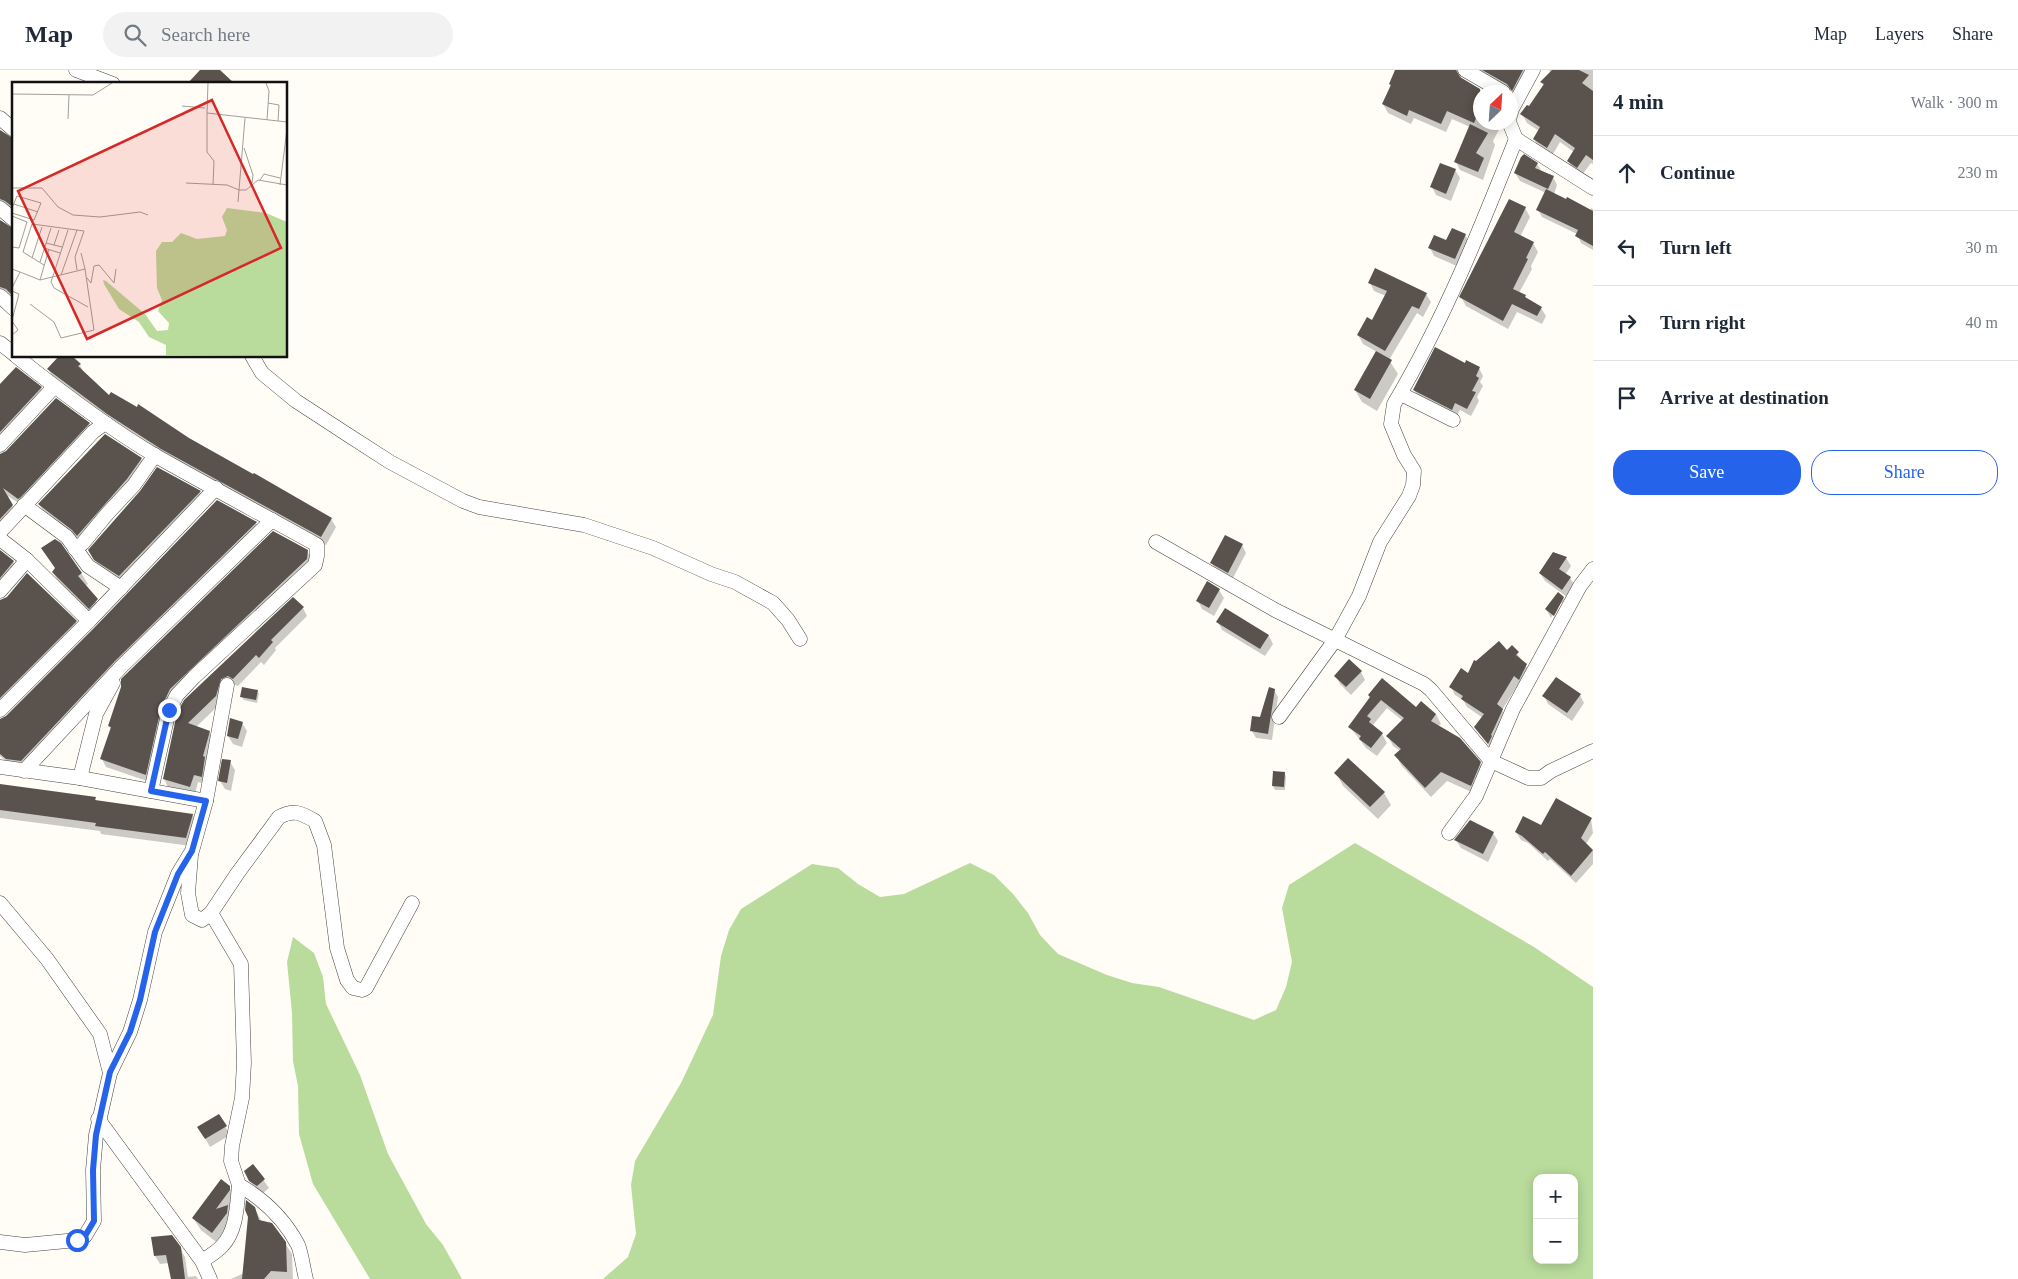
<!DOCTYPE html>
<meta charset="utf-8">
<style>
:root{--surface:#fff;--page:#f2f2f3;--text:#1f2937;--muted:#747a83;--line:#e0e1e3;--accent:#2563eb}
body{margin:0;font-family:"Times New Roman",serif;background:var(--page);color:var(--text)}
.controls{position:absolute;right:15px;bottom:15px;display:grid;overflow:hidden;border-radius:10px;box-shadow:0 2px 12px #0003}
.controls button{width:45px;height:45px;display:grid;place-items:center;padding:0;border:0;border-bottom:1px solid var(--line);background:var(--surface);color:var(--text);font:25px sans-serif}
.compass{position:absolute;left:1473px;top:15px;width:45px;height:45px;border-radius:50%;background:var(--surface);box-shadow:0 2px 12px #0003;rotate:25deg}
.stop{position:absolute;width:15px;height:15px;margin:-11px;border:4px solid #2563eb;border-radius:50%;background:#fff}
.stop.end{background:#2563eb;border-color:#fff;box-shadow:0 1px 5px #0008}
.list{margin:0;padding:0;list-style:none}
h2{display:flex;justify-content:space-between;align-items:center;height:65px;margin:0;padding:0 20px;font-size:21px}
h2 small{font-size:16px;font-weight:400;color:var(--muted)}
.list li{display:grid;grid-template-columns:32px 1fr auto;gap:15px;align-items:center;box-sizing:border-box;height:75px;padding:0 20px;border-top:1px solid var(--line)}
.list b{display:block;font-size:19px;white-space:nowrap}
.list em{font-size:16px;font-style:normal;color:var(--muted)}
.actions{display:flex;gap:10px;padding:15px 20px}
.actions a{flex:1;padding:11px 0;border:1px solid var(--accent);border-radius:20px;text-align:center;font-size:18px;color:var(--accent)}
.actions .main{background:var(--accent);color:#fff}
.icon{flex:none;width:28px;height:28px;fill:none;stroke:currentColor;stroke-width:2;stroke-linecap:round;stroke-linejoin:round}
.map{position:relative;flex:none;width:1593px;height:1209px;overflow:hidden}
header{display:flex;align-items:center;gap:30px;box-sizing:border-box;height:70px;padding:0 25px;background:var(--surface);border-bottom:1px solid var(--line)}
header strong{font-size:24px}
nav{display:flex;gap:28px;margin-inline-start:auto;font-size:18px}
.search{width:350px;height:45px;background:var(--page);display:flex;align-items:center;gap:12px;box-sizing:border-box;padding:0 18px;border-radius:28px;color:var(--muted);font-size:19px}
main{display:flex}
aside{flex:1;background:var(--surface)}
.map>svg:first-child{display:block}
.forest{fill:#b9dc9c;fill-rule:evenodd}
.shadow{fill:#0003}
.building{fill:#5a524d}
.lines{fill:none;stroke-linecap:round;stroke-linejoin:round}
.minor-casing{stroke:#444;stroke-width:15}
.minor{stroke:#fff;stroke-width:14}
.route{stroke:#2563eb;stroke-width:6}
.inset-road{fill:none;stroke:#a09f9a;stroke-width:1}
.view{fill:#d62828;fill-opacity:0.15;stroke:#d62828;stroke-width:2.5}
.inset-edge{fill:none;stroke:#111;stroke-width:2.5}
</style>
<header>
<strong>Map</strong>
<div class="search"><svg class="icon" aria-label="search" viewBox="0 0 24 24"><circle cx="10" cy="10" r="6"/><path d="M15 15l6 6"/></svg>Search here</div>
<nav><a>Map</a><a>Layers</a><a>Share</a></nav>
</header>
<main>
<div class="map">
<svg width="1593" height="1209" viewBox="0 0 1593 1209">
<rect width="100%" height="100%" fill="#fffdf5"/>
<!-- forest -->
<g class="forest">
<path d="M1355 773 1534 877 1593 917V1209H603L628 1187 636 1164 631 1115 635 1091 681 1013 713 945 721 886 729 860 741 839 812 794 838 798 858 814 880 827 904 824 970 793 994 805 1013 824 1028 843 1040 865 1058 884 1107 905 1132 913 1159 917 1254 950 1276 940 1286 917 1292 892 1282 838 1289 815ZM1537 1108H1574V1190H1537Z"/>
<path d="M293 867 314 883 323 907 326 934 360 1005 388 1084 426 1154 443 1175 462 1209H370L313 1114 299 1064 298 1016 293 991 292 943 287 892Z"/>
</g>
<!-- shadow -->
<g class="shadow">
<path d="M1396 0H1528L1514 23 1475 1 1461 5V9L1484 22H1480V52H1503L1493 71 1495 75 1483 110 1460 100 1456 92 1470 57 1452 49 1446 62 1414 48 1411 54 1388 43 1383 34Z"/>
<path d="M1549 0H1593V94L1591 93 1582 105 1573 99 1568 91 1574 82 1560 72 1552 86 1539 78 1534 69 1539 61 1527 53 1522 44 1529 38 1544 16 1542 13 1551 3Z"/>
<path d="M0 61 14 70V145L0 144Z"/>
<path d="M1537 94 1542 102 1553 107 1557 115 1554 124 1590 141 1591 138 1593 139V180L1581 173 1577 164 1542 147 1538 140 1546 123 1520 111 1515 103Z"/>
<path d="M1455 100 1460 108 1451 131 1436 125 1432 117Z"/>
<path d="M1525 138 1530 147 1520 167 1533 173 1538 182 1531 196 1532 199 1519 223 1541 238 1546 246 1542 254 1517 242 1508 259 1466 236 1461 227Z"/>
<path d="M0 151 8 158 14 159V231L0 228Z"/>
<path d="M1465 165 1470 173 1459 197 1434 186 1430 178Z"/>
<path d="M1370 213 1426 224 1431 232 1423 247 1417 243 1389 290 1398 304 1377 341 1362 332 1355 320 1377 282 1363 274 1358 265 1372 251 1386 226 1374 221Z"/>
<path d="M80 295 84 303 109 327 253 406 254 404 331 449 336 457 326 475 148 375 96 340 53 307 48 299Z"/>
<path d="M1479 298 1483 306 1480 312 1483 316 1477 327 1479 331 1471 346 1460 340 1456 347 1419 328 1414 320Z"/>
<path d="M0 316 41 318 45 326 0 375Z"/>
<path d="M56 330 89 354 94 362 23 436 5 424 17 444 0 462V384L7 382Z"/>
<path d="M141 389 146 397 78 468 44 442 39 434Z"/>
<path d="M158 398 200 422 205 430 124 514 100 498 94 489Z"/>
<path d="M217 431 256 453 261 461 26 699 12 697 0 686V649L7 647 96 558Z"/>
<path d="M1242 475 1246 483 1232 510 1216 501 1212 493Z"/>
<path d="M0 481 13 492 18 500 0 521Z"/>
<path d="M307 481 312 489 175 627 150 712 106 697 102 689 111 659 109 656Z"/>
<path d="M1554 484 1566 488 1571 496 1565 505 1570 508 1575 516 1567 527 1545 511 1540 503Z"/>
<path d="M56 499 81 503 88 514 85 516 103 541 96 549 59 513 53 502Z"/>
<path d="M28 505 76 552 80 560 0 640V531L4 530Z"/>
<path d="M1219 520 1224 528 1214 546 1202 539 1198 531Z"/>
<path d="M1563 528 1568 536 1558 553 1553 549 1563 532 1558 536 1551 548 1546 539Z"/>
<path d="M303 538 307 546 275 578 276 580 264 595 261 592 238 616 233 614 220 634 196 657 209 662 213 670 206 714 198 712 195 724 168 717 164 709 178 644Z"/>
<path d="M1218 552 1269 566 1273 574 1265 586 1222 560Z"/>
<path d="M1512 577 1531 603 1524 617 1519 613 1502 640 1507 648 1493 681 1475 657 1483 648 1467 637 1463 630 1455 625 1451 617Z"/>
<path d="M1361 602 1365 610 1351 625 1340 614 1336 606Z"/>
<path d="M1274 620 1278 627 1272 670 1256 668 1252 661 1261 648Z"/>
<path d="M257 621 259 624 257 633 244 630 242 627Z"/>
<path d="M1369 625 1436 644 1441 654 1438 656 1480 693 1485 703 1476 724 1447 711 1431 727 1401 695 1396 685 1400 681 1393 676 1388 666 1403 651 1387 638 1373 655 1382 664 1387 673 1377 686 1366 678 1350 657 1371 628Z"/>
<path d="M1580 625 1584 633 1572 651 1548 634 1544 626Z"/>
<path d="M242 653 247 661 242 677 233 674 228 666Z"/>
<path d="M230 692 235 700 231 721 225 719 220 711Z"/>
<path d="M1284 703 1286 706 1285 720H1275L1273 716Z"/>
<path d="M1336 703 1384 723 1391 735 1378 749 1343 716Z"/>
<path d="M0 716 95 728 97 732 193 745 197 753 191 776 101 764 100 761 0 748Z"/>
<path d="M1591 749 1593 763 1586 774 1593 781V794L1576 813 1550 789 1548 791 1528 773 1521 770 1516 762Z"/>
<path d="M1470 751 1493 763 1498 771 1488 792 1461 778 1456 770Z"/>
<path d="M219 1045 230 1065 210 1077 199 1057Z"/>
<path d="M253 1095 269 1118 262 1124 255 1119 245 1102Z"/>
<path d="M229 1117 237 1130 235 1149 220 1175 201 1160 193 1148Z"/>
<path d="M254 1138 262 1152 285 1173 292 1184 293 1209H231L244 1203 249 1147Z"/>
<path d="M180 1178 185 1187 188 1207 196 1206 198 1209H172L169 1193 160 1194 155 1186Z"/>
</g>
<!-- building -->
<g class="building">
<path d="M200 0H220L235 14H187Z"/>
<path d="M1395 0H1456L1460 7 1480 19V39L1474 53 1447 41 1441 54 1409 40 1407 46 1382 34 1391 15 1389 14Z"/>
<path d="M1482 0H1523L1512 21 1507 14Z"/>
<path d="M1552 0H1579L1589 5 1582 13 1593 21V90L1586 85 1577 98 1567 91 1575 78 1555 64 1547 78 1533 69 1540 57 1520 44 1527 35 1529 36 1544 14 1540 12Z"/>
<path d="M1470 54 1488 63 1476 83 1484 88 1478 102 1454 92Z"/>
<path d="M0 60 14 69V138L5 131 0 129Z"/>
<path d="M1524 84 1538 93 1535 98 1554 106 1548 119 1514 103 1521 87Z"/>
<path d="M1440 93 1456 99 1446 124 1430 117Z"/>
<path d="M1546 119 1566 129 1567 127 1593 141V176L1575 166 1578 160 1536 140Z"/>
<path d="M1509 129 1526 137 1514 162 1534 172 1526 188 1528 189 1513 219 1526 225 1525 227 1542 237 1537 246 1512 234 1503 251 1459 227Z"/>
<path d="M0 150 14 159V223L12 225 6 219 0 217Z"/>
<path d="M1452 158 1466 164 1455 189 1428 178 1434 165 1446 170Z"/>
<path d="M1375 198 1427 223 1419 239 1412 236 1385 281 1357 265 1367 247 1372 250 1387 221 1368 213Z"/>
<path d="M1435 277 1465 293 1466 290 1480 297 1476 306 1479 308 1472 321 1476 322 1467 339 1455 333 1452 340 1413 320Z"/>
<path d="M1376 281 1392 290 1370 329 1354 320Z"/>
<path d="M59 286H72L81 294 78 296 109 325 111 322 137 337 138 334 189 368 253 404 254 403 332 448 321 467 161 379 107 344 47 299Z"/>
<path d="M16 297 42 317 0 362V314Z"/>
<path d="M56 328 90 353 21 427 18 429 3 418 13 435 0 449V384L6 381Z"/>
<path d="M105 364 142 388 127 409 77 466 72 460 38 434Z"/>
<path d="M157 397 201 421 119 506 94 490 88 480 140 421Z"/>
<path d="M217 430 257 452 115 591 21 691 6 689 0 684V649L6 646 95 557Z"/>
<path d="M273 461 308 480 307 489 170 619 161 638 146 705 100 689 111 657 108 656 121 617V609Z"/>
<path d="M1225 465 1243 474 1228 503 1210 493Z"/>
<path d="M55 469 61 473 82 503 78 506 98 529 89 539 52 502 55 498 41 478Z"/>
<path d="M0 480 14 491 0 508Z"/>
<path d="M1553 482 1567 487 1559 499 1571 507 1562 520 1539 503Z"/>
<path d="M27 503 77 551 0 628V530L7 527Z"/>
<path d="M1207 511 1220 519 1209 538 1196 531Z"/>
<path d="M1558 522 1564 527 1554 546 1545 539Z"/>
<path d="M293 527 304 537 271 570 273 572 259 588 256 585 233 609 228 606 221 609 216 626 188 653 210 661 203 686 205 687 202 707 194 705 190 717 163 709 177 643 184 630Z"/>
<path d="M1225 538 1269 565 1260 579 1216 552Z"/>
<path d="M1499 571 1507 580 1512 575 1519 582 1516 585 1527 594 1519 610 1514 606 1497 634 1503 639 1491 665 1492 666 1488 674 1474 657 1484 644 1461 629 1463 626 1449 617 1461 598 1468 603 1474 590 1476 591Z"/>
<path d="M1349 589 1362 601 1346 617 1334 606Z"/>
<path d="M1556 607 1581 624 1567 643 1542 626Z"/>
<path d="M1382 608 1416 637 1421 631 1436 644 1431 651 1460 668 1481 692 1471 716 1441 702 1425 718 1394 685 1401 679 1386 666 1404 648 1381 630 1367 646 1371 649 1369 652 1383 663 1371 678 1359 669 1361 666 1348 657 1370 627 1368 625Z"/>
<path d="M242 617 258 620 256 630 240 627Z"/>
<path d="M1269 617 1275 619 1268 664 1250 661 1252 646 1260 647Z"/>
<path d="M230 648 243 652 238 669 227 666Z"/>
<path d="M1348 688 1385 722 1370 737 1334 703Z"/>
<path d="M222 689 231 690 227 713 218 711Z"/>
<path d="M1273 701 1285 702 1284 717 1272 716Z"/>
<path d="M0 714 96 727 95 730 193 744 186 768 95 756 96 753 0 740Z"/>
<path d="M1556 728 1592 748 1581 768 1593 780 1571 806 1545 782 1543 784 1522 766 1515 762 1523 746 1541 755Z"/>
<path d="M1470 750 1494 762 1483 784 1454 770Z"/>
<path d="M219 1044 227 1056 205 1069 197 1057Z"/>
<path d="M253 1094 265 1109 257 1116 249 1111 244 1101Z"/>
<path d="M221 1109 230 1116V1120L216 1139 228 1135 227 1143 212 1163 192 1148Z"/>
<path d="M246 1130 255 1137 259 1150 272 1153 286 1172 287 1202 271 1201 264 1209H242L248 1147 245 1140Z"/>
<path d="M172 1165 181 1177 185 1209H171L166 1185 154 1186 151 1167Z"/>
</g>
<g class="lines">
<!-- minor casing -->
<g class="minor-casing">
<g id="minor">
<path d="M76 0 113 14"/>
<path d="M1465 0 1503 22"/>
<path d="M1510 46 1512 39 1533 0"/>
<path d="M0 48 14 60"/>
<path d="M1509 52 1516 69 1593 118"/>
<path d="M0 138 14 150"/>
<path d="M0 226 14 239"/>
<path d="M0 273 14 284"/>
<path d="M16 286C61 322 107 357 156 386 209 416 263 445 317 475V486L315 495 194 607 177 625 169 640 151 721"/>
<path d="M252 286 262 303 296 331 345 363 390 392 463 431 479 437 584 455 653 478 711 504 735 512 773 533 788 550 800 569"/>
<path d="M1401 324 1453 350"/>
<path d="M0 375 54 317"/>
<path d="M24 435 67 467 88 496 121 518"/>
<path d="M0 462 93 362 105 353"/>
<path d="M0 469 27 490 89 551"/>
<path d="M1156 472 1275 540 1424 614 1431 620 1491 691 1528 708H1541L1551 701 1593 681"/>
<path d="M75 479 83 473 107 444 134 415 155 385"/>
<path d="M0 521 27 490"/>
<path d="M0 640 89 551 216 418"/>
<path d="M1279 647 1335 570 1359 526 1380 472 1409 426 1413 415 1414 401 1404 385 1391 354 1394 334C1444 250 1480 160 1516 69"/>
<path d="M0 697 80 708 206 731 227 615"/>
<path d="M24 701 121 597 272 450"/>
<path d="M80 708 96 644 113 613"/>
<path d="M1449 763 1476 726 1513 639 1580 516 1593 499"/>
<path d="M191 785 188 823 192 845 202 850 211 843 237 804 279 747C294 739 301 743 315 751L324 775 337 878 347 910 353 918 362 920 366 918 412 833"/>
<path d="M0 833 47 889 100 964 110 1003"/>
<path d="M211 843 241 894 244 993 242 1028 232 1076 231 1091 239 1115"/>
<path d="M98 1049 202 1191 210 1209"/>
<path d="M0 1172 25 1175 77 1170 85 1166 94 1151 93 1100 96 1065 110 1003 130 962 140 930 155 862 178 804 192 781 206 731"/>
<path d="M202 1191C209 1186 217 1182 222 1176 237 1161 237 1134 239 1115 263 1129 285 1150 298 1175 302 1185 303 1198 306 1209"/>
</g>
</g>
<!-- minor -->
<use href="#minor" class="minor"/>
</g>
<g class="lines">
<!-- route -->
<path class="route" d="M77 1170 85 1166 94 1151 93 1100 96 1065 110 1002 130 962 140 930 155 862 178 804 192 781 206 731 151 721 169 640"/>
</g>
<!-- overview -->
<g transform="translate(12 12)">
<rect width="275" height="275" fill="#fffdf5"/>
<path d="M215 126 254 131 275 140V274L154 273V263L137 255 127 240 107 227 92 202 91 198 94 199 133 232 145 249 156 248 157 241 146 229 150 218 145 206 144 169 150 160H160L169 151 185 157 213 154 215 148 210 135Z" fill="#b9dc9c"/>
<path class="inset-road" d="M196 1 195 31 275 40M254 1 257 9 255 38M0 12 81 13 100 1M256 21 267 23 266 39M170 24 193 26M195 31V70L202 79 201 103M56 37 57 13M232 66 241 93 240 101M248 98 252 92 268 96M174 101 215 103 227 108H234L246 98 275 103M268 103 275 47M0 106H30L46 125 61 133 88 135 128 130 136 133M226 120 233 36M2 122 26 130M0 126 5 114 29 121 22 138 0 131M0 134 15 140 7 166 0 165M56 148 39 200 42 206 76 225M34 161 50 165M42 163 47 148M32 166 48 171M20 176 30 145M28 180 39 146M32 183 11 170 20 142 72 149 63 175 65 188M0 187 8 190 0 206M8 190 28 198 73 187 69 171M49 193 65 148M75 196 79 201 82 184 87 183 102 201 104 187M28 198 37 167M0 209 7 212 0 238M18 222 42 240 49 256 82 248 73 187M0 239 6 248 0 253"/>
<path class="view" d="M200 18 269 166 75 257 6 109Z"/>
<rect width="275" height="275" class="inset-edge"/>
</g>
</svg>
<div class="controls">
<button>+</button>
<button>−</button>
</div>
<svg class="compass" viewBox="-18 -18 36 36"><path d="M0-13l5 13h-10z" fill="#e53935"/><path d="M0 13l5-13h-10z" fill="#747a83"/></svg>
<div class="stop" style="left:77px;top:1170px"></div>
<div class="stop end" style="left:169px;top:640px"></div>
</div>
<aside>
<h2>4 min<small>Walk · 300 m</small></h2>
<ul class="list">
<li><svg class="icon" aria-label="ahead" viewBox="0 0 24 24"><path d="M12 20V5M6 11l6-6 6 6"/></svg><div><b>Continue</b></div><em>230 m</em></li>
<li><svg class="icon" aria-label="left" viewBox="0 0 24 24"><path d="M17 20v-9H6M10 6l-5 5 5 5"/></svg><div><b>Turn left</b></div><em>30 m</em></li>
<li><svg class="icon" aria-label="right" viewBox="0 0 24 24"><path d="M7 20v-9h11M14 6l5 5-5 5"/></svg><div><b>Turn right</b></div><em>40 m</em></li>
<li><svg class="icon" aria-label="arrive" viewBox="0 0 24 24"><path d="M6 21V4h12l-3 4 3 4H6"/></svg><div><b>Arrive at destination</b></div></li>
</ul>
<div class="actions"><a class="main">Save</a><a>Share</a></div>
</aside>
</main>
